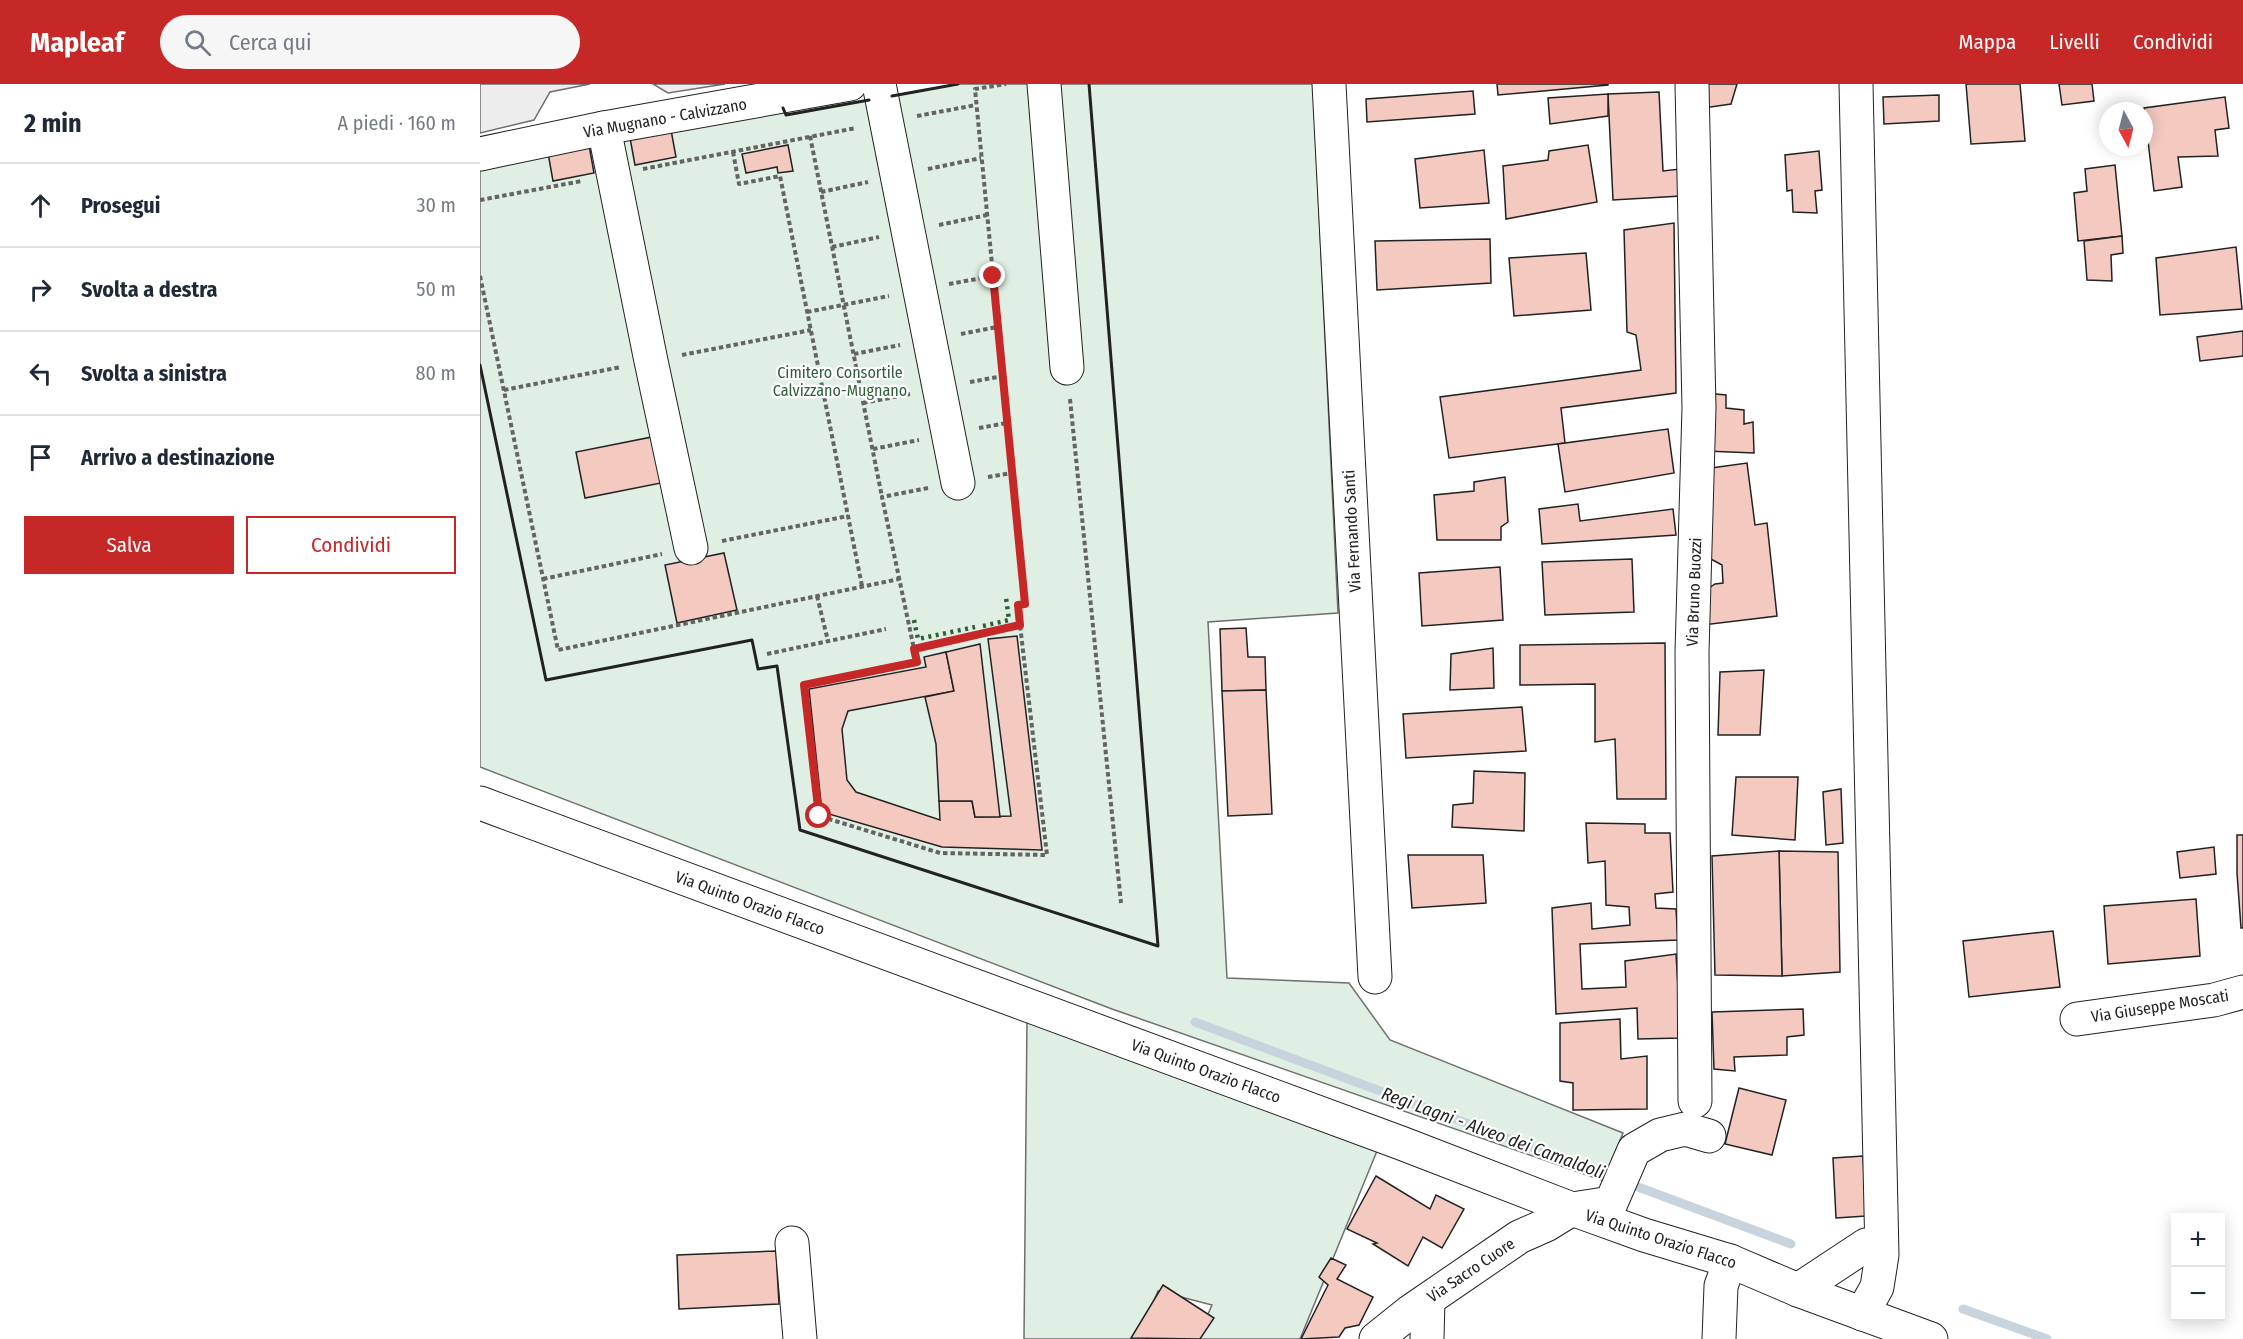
<!DOCTYPE html>
<html lang="it">
<meta charset="utf-8">
<style>
:root{--surface:#fff;--page:#f6f6f7;--text:#1f2937;--muted:#747a83;--line:#e0e1e3;--accent:#c62828}
body{margin:0;font-family:"Fira Sans Condensed",sans-serif;background:var(--page);color:var(--text)}
.controls{position:absolute;right:18px;bottom:18px;display:grid;overflow:hidden;border-radius:0px;box-shadow:0 3px 15px #0003}
.controls button{width:54px;height:54px;display:grid;place-items:center;padding:0;border:0;border-bottom:2px solid var(--line);background:var(--surface);color:var(--text);font:30px sans-serif}
.compass{position:absolute;left:1619px;top:18px;width:54px;height:54px;border-radius:50%;background:var(--surface);box-shadow:0 3px 15px #0003;rotate:173deg}
.stop{position:absolute;width:18px;height:18px;margin:-14px;border:4px solid #c62828;border-radius:50%;background:#fff}
.stop.end{background:#c62828;border-color:#fff;box-shadow:0 2px 6px #0008}
.list{margin:0;padding:0;list-style:none}
h2{display:flex;justify-content:space-between;align-items:center;height:78px;margin:0;padding:0 24px;font-size:26px}
h2 small{font-size:20px;font-weight:400;color:var(--muted)}
.list li{display:grid;grid-template-columns:39px 1fr auto;gap:18px;align-items:center;box-sizing:border-box;height:84px;padding:0 24px;border-top:2px solid var(--line)}
.list b{display:block;font-size:22px;white-space:nowrap}
.list em{font-size:20px;font-style:normal;color:var(--muted)}
.actions{display:flex;gap:12px;padding:18px 24px}
.actions a{flex:1;padding:14px 0;border:2px solid var(--accent);border-radius:0px;text-align:center;font-size:21px;color:var(--accent)}
.actions .main{background:var(--accent);color:#fff}
.icon{flex:none;width:33px;height:33px;fill:none;stroke:currentColor;stroke-width:2;stroke-linecap:round;stroke-linejoin:round}
.map{position:relative;flex:none;width:1763px;height:1255px;overflow:hidden}
header{display:flex;align-items:center;gap:36px;box-sizing:border-box;height:84px;padding:0 30px;background:var(--accent);color:#fff}
header strong{font-size:28px}
nav{display:flex;gap:33px;margin-inline-start:auto;font-size:21px}
.search{width:420px;height:54px;background:var(--page);display:flex;align-items:center;gap:15px;box-sizing:border-box;padding:0 21px;border-radius:33px;color:var(--muted);font-size:22px}
main{display:flex}
aside{flex:1;background:var(--surface)}
.map>svg:first-child{display:block}
.green{fill:#e0efe3;stroke:#6f6f6f;stroke-width:1.5}
.parking{fill:#ededed;stroke:#6f6f6f;stroke-width:1.5}
.lines{fill:none;stroke-linecap:round;stroke-linejoin:round}
.stream{stroke:#c7d3dd;stroke-width:9}
.building{fill:#f3c9c0;stroke:#222;stroke-width:1.5}
.minor-casing{stroke:#222;stroke-width:35}
.path{stroke:#646464;stroke-width:4;stroke-dasharray:4.5 3;stroke-linecap:butt}
.minor{stroke:#fff;stroke-width:33}
.hedge{stroke:#2f5e38;stroke-width:4.5;stroke-dasharray:3 4.5;stroke-linecap:butt}
.wall{stroke:#222;stroke-width:3}
.route{stroke:#c62828;stroke-width:8}
.labels{text-anchor:middle;dominant-baseline:central;stroke-width:4.5;stroke-linejoin:round;paint-order:stroke}
.street-label{font-size:16px;fill:#222;stroke:#fff}
.park-label{font-size:16px;fill:#2f5e38;stroke:#fff}
.water-label{font-size:18px;font-style:italic;fill:#222;stroke:#fff}
</style>
<header>
<strong>Mapleaf</strong>
<div class="search"><svg class="icon" aria-label="search" viewBox="0 0 24 24"><circle cx="10" cy="10" r="6"/><path d="M15 15l6 6"/></svg>Cerca qui</div>
<nav><a>Mappa</a><a>Livelli</a><a>Condividi</a></nav>
</header>
<main>
<aside>
<h2>2 min<small>A piedi · 160 m</small></h2>
<ul class="list">
<li><svg class="icon" aria-label="ahead" viewBox="0 0 24 24"><path d="M12 20V5M6 11l6-6 6 6"/></svg><div><b>Prosegui</b></div><em>30 m</em></li>
<li><svg class="icon" aria-label="right" viewBox="0 0 24 24"><path d="M7 20v-9h11M14 6l5 5-5 5"/></svg><div><b>Svolta a destra</b></div><em>50 m</em></li>
<li><svg class="icon" aria-label="left" viewBox="0 0 24 24"><path d="M17 20v-9H6M10 6l-5 5 5 5"/></svg><div><b>Svolta a sinistra</b></div><em>80 m</em></li>
<li><svg class="icon" aria-label="arrive" viewBox="0 0 24 24"><path d="M6 21V4h12l-3 4 3 4H6"/></svg><div><b>Arrivo a destinazione</b></div></li>
</ul>
<div class="actions"><a class="main">Salva</a><a>Condividi</a></div>
</aside>
<div class="map">
<svg width="1763" height="1255" viewBox="0 0 1763 1255">
<rect width="100%" height="100%" fill="#fff"/>
<!-- green -->
<g class="green">
<path d="M478 0H833L858 529 728 538 747 894 869 899 910 956 1143 1049 1124 1097 632 925 0 683V83L304 24 306 31Z"/>
<path d="M547 934 897 1067 820 1255H717L732 1221 678 1207 658 1255H544Z"/>
</g>
<!-- parking -->
<g class="parking">
<path d="M0 0H110L70 8 54 36 0 49Z"/>
<path d="M173 0H245L188 9Z"/>
</g>
<g class="lines">
<!-- stream -->
<g class="stream">
<path d="M715 938 1311 1160"/>
<path d="M1483 1225 1567 1255"/>
</g>
</g>
<!-- building -->
<g class="building">
<path d="M1017 0H1128V1L1018 11Z"/>
<path d="M1223 0H1257L1251 20 1224 24Z"/>
<path d="M1486 0H1540L1545 57 1491 60Z"/>
<path d="M1579 0H1612L1614 17 1582 21Z"/>
<path d="M993 7 995 30 887 38 886 15Z"/>
<path d="M1179 8 1183 87 1200 85 1201 112 1133 116 1128 10Z"/>
<path d="M1128 10V32L1070 40 1068 14Z"/>
<path d="M1459 11V37L1404 40 1403 13Z"/>
<path d="M1745 13 1749 44 1735 46 1738 72 1698 73 1702 103 1674 107 1664 24Z"/>
<path d="M191 46 196 73 155 81 150 54Z"/>
<path d="M109 61 114 89 73 97 68 69Z"/>
<path d="M308 61 313 87 298 89 297 83 266 89 262 70Z"/>
<path d="M1108 61 1117 118 1026 135 1023 82 1068 76 1069 67Z"/>
<path d="M1004 66 1009 119 940 124 935 75Z"/>
<path d="M1339 67 1342 106 1335 107 1337 129 1313 128 1312 106 1307 107 1305 71Z"/>
<path d="M1635 81 1642 152 1598 157 1594 109 1607 107 1605 85Z"/>
<path d="M1194 139 1196 309 1081 324 1085 359 969 374 960 313 1161 286 1156 251 1147 248 1144 146Z"/>
<path d="M1642 152 1643 169 1631 171 1632 197 1607 196 1604 157Z"/>
<path d="M1010 155 1011 199 897 206 895 157Z"/>
<path d="M1756 163 1762 225 1680 231 1676 174Z"/>
<path d="M1106 169 1111 226 1034 232 1029 174Z"/>
<path d="M1763 247V272L1720 277 1717 253Z"/>
<path d="M1225 309 1246 311V324L1264 326V340L1273 338 1274 369 1226 367Z"/>
<path d="M1188 345 1194 389 1085 408 1078 360Z"/>
<path d="M172 353 181 399 105 414 96 368Z"/>
<path d="M1267 379 1275 441 1287 439 1297 532 1223 541 1220 510 1235 500 1243 499 1242 481 1229 474 1224 385Z"/>
<path d="M1025 393 1028 438 1021 443V456H957L954 411 994 407V398Z"/>
<path d="M1098 420 1100 437 1193 425 1196 451 1062 460 1059 425Z"/>
<path d="M244 469 257 526 197 539 185 481Z"/>
<path d="M1152 475 1154 528 1065 531 1062 478Z"/>
<path d="M1020 483 1023 536 942 542 939 489Z"/>
<path d="M766 544 768 573H785L786 606 742 607 740 545Z"/>
<path d="M537 552 562 766 462 763 342 728 329 605 446 583 444 573 466 568 474 607 368 627 362 645 367 696 376 708 460 736 459 717H492L495 733 531 732 508 555Z"/>
<path d="M1185 559 1186 715H1137L1135 655 1115 658V600L1040 601V561Z"/>
<path d="M500 560 520 733H495L492 717H459L456 660 445 613 474 607 466 568Z"/>
<path d="M1013 564 1014 604 970 606 971 570Z"/>
<path d="M1284 586 1280 651H1238L1240 588Z"/>
<path d="M786 606 792 730 748 732 742 607Z"/>
<path d="M1042 623 1046 667 926 674 923 630Z"/>
<path d="M994 687 1045 689 1044 747 972 743 973 721 993 719Z"/>
<path d="M1256 693H1318L1315 756 1252 751Z"/>
<path d="M1361 705 1363 759 1346 761 1343 708Z"/>
<path d="M1106 739 1165 740V749H1190L1193 808 1175 810 1176 824 1196 825 1198 856 1100 860 1102 905 1146 903 1145 877 1196 870 1201 954 1158 955 1157 924 1076 930 1072 824 1111 819 1112 845 1150 841 1149 823 1126 821 1125 777 1108 779Z"/>
<path d="M1757 751H1763V844H1761L1757 789Z"/>
<path d="M1734 763 1736 790 1700 794 1697 768Z"/>
<path d="M1299 767 1358 768 1360 888 1302 892Z"/>
<path d="M1299 767 1302 892 1235 891 1232 772Z"/>
<path d="M928 771H1003L1006 819 932 824Z"/>
<path d="M1716 815 1720 872 1628 880 1624 822Z"/>
<path d="M1573 847 1580 903 1489 913 1483 857Z"/>
<path d="M1323 925 1324 951 1307 953V971L1254 973 1255 987 1234 985 1232 928Z"/>
<path d="M1140 935 1141 975 1167 972V1025L1093 1026V999L1080 997V939Z"/>
<path d="M1259 1004 1306 1016 1292 1071 1245 1060Z"/>
<path d="M1383 1072 1386 1132 1356 1134 1353 1074Z"/>
<path d="M896 1092 950 1125 956 1111 984 1125 962 1164 943 1153 928 1182 893 1160 897 1159 867 1145Z"/>
<path d="M296 1167 299 1220 199 1225 197 1171Z"/>
<path d="M851 1174 866 1181 857 1195 893 1213 879 1241 865 1244 859 1253 821 1255 848 1201 839 1193Z"/>
<path d="M683 1201 734 1234 720 1255 651 1254Z"/>
</g>
<g class="lines">
<!-- minor casing -->
<g class="minor-casing">
<g id="minor">
<path d="M399 0 478 399"/>
<path d="M564 0 587 284"/>
<path d="M849 0 895 893"/>
<path d="M1212 0 1219 324 1212 568 1215 1017"/>
<path d="M1376 0 1402 1171 1397 1203 1382 1230"/>
<path d="M124 44 171 277 211 464"/>
<path d="M0 70 124 44 370 0"/>
<path d="M0 719 921 1059 1092 1125 1164 1151 1250 1177 1318 1206 1451 1255"/>
<path d="M1597 935 1734 916 1763 908"/>
<path d="M312 1159 320 1255"/>
<path d="M1318 1206 1386 1161"/>
<path d="M896 1255 931 1227 1039 1153 1066 1141 1092 1125 1131 1119 1154 1066 1180 1051 1205 1045 1229 1052"/>
<path d="M947 1255 948 1216"/>
<path d="M1239 1255 1241 1202 1250 1177"/>
</g>
</g>
<!-- path -->
<g class="path">
<path d="M437 32 496 21"/>
<path d="M330 52 402 413"/>
<path d="M253 68 259 100 300 92 382 502"/>
<path d="M163 85 376 44"/>
<path d="M448 85 501 74"/>
<path d="M341 108 388 98"/>
<path d="M0 116 102 97"/>
<path d="M459 141 507 131"/>
<path d="M352 163 399 153"/>
<path d="M0 192 78 566 419 495"/>
<path d="M469 200 513 192"/>
<path d="M327 228 409 212"/>
<path d="M481 250 517 243"/>
<path d="M374 270 420 261"/>
<path d="M202 271 331 246"/>
<path d="M490 298 523 292"/>
<path d="M24 306 141 283"/>
<path d="M590 315 641 819"/>
<path d="M383 319 430 310"/>
<path d="M499 344 527 339"/>
<path d="M393 365 439 356"/>
<path d="M508 393 532 389"/>
<path d="M448 404 402 413 434 565 540 541 538 521 545 520 495 5 526 0"/>
<path d="M242 457 368 432"/>
<path d="M63 495 182 470"/>
<path d="M337 512 348 557"/>
<path d="M434 565 437 578 324 601 339 732 460 769 567 771 540 541"/>
<path d="M287 570 406 545"/>
</g>
<!-- minor -->
<use href="#minor" class="minor"/>
<!-- hedge -->
<g class="hedge">
<path d="M434 536 438 555 495 543"/>
<path d="M503 542 529 536 526 514"/>
</g>
<!-- wall -->
<g class="wall">
<path d="M412 12 478 0"/>
<path d="M303 24 306 31 389 16"/>
<path d="M0 281 66 596 272 556 278 585 297 582 320 746 678 862 609 0"/>
</g>
</g>
<g class="lines">
<!-- route -->
<path class="route" d="M339 732 324 601 437 578 434 565 540 541 538 521 545 520 513 192"/>
</g>
<g class="labels">
<!-- street labels -->
<g class="street-label">
<text transform="translate(185 34) rotate(-10)">Via Mugnano - Calvizzano</text>
<text transform="translate(872 447) rotate(-93)">Via Fernando Santi</text>
<text transform="translate(1214 508) rotate(-88)">Via Bruno Buozzi</text>
<text transform="translate(270 819) rotate(20)">Via Quinto Orazio Flacco</text>
<text transform="translate(1680 922) rotate(-9)">Via Giuseppe Moscati</text>
<text transform="translate(726 987) rotate(20)">Via Quinto Orazio Flacco</text>
<text transform="translate(1181 1155) rotate(18)">Via Quinto Orazio Flacco</text>
<text transform="translate(991 1186) rotate(-34)">Via Sacro Cuore</text>
</g>
<!-- park labels -->
<g class="park-label">
<text x="360" y="288">Cimitero Consortile<tspan x="360" dy="18">Calvizzano-Mugnano</tspan></text>
</g>
<!-- water labels -->
<g class="water-label">
<text transform="translate(1013 1049) rotate(20)">Regi Lagni - Alveo dei Camaldoli</text>
</g>
</g>
</svg>
<div class="controls">
<button>+</button>
<button>−</button>
</div>
<svg class="compass" viewBox="-18 -18 36 36"><path d="M0-13l5 13h-10z" fill="#e53935"/><path d="M0 13l5-13h-10z" fill="#747a83"/></svg>
<div class="stop" style="left:339px;top:732px"></div>
<div class="stop end" style="left:513px;top:192px"></div>
</div>
</main>
